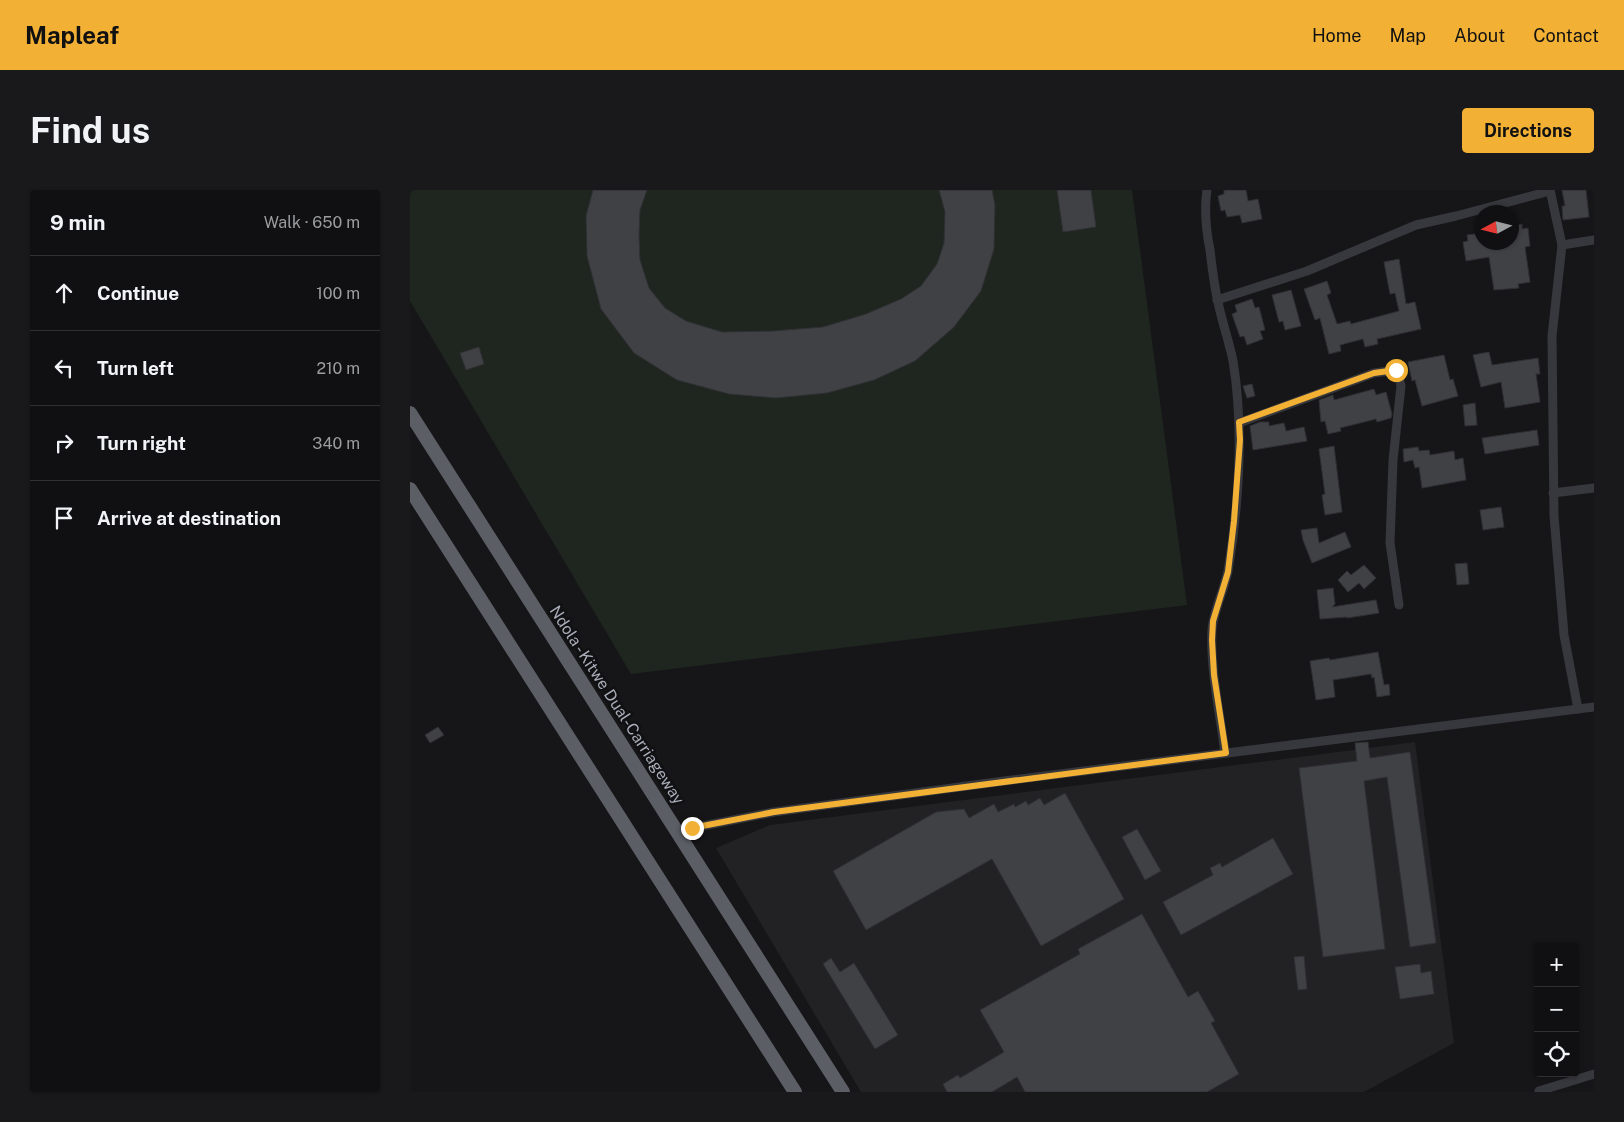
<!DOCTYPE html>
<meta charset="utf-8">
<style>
:root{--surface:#101012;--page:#19191b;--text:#f1f3f6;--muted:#9c9d9f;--line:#303032;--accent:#f2b134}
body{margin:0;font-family:"Public Sans",sans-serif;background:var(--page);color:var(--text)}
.controls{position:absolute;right:15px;bottom:15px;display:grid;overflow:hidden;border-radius:5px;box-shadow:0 1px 4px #0004}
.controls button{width:45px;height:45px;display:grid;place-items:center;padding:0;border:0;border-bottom:1px solid var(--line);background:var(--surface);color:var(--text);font:25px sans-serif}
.compass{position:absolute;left:1064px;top:15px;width:45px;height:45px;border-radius:50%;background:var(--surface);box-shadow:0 1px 4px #0004;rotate:263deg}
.stop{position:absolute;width:15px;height:15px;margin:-11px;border:4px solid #f2b134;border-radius:50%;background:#fff}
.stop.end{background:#f2b134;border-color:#fff;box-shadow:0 1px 5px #0008}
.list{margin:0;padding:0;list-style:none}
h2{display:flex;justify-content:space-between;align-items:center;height:65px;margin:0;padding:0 20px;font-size:21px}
h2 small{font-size:16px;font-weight:400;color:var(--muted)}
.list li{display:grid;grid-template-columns:32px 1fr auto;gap:15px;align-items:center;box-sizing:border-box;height:75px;padding:0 20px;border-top:1px solid var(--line)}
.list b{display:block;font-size:19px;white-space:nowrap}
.list em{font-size:16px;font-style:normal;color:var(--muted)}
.icon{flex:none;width:28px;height:28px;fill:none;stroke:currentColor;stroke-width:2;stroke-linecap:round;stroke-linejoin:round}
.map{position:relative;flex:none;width:1184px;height:902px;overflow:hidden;border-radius:5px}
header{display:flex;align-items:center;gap:30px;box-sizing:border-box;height:70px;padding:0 25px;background:var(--accent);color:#111}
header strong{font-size:24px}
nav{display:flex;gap:28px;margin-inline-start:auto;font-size:18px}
.intro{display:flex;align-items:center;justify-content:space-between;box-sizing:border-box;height:120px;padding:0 30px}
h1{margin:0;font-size:35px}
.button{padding:12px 22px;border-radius:5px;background:var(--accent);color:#111;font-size:18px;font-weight:700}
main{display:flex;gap:30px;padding:0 30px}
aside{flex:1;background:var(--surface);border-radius:5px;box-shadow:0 1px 4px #0004}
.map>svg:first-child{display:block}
.built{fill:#222225}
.green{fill:#1e261f}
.building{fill:#404145;stroke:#303034}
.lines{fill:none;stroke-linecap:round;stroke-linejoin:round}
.minor{stroke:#37383d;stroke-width:9}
.trunk{stroke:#5b5e65;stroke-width:14}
.route{stroke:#f2b134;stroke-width:6}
.labels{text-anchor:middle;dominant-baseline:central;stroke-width:5;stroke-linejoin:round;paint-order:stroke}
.street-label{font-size:16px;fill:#a8adb8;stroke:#111113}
</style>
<header>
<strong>Mapleaf</strong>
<nav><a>Home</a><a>Map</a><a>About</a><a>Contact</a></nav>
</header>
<div class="intro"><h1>Find us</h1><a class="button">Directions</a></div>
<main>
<aside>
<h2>9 min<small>Walk · 650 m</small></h2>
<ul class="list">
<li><svg class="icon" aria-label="ahead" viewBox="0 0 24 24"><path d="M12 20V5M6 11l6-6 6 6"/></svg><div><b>Continue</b></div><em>100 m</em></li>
<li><svg class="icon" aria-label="left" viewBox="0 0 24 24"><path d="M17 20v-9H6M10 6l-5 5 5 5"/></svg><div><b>Turn left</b></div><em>210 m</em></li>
<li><svg class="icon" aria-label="right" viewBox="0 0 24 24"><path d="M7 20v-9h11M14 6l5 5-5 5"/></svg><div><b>Turn right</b></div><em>340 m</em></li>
<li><svg class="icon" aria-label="arrive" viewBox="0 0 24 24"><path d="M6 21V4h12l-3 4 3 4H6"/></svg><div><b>Arrive at destination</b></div></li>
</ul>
</aside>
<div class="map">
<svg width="1184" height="902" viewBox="0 0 1184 902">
<rect width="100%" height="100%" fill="#161618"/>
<!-- built -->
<path class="built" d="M1005 552 1044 853 954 902H451L306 658 360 635Z"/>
<!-- green -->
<path class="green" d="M0 0H722L777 415 221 484 0 111Z"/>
<!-- building -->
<g class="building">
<path d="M183 0H237L230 20 229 45 230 70 239 98 255 118 276 131 312 142 363 141 413 137 456 124 491 109 511 96 527 74 534 53 535 22 529 0H582L585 15 584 59 571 101 544 137 505 171 464 190 417 203 366 208 319 204 267 190 224 163 191 119 177 66 176 26Z"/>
<path d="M647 0H681L686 37 653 42Z"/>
<path d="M814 0H836L838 11 848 9 852 29 832 33 830 25 817 27 815 20 811 21 808 6 814 4Z"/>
<path d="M1152 0H1176L1179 27 1153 30 1152 16H1155Z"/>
<path d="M1112 34V39L1118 38 1120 56 1115 57 1120 92 1108 94 1109 98 1084 100 1079 67 1056 71 1053 52 1058 51 1057 45 1072 43V52H1102V36Z"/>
<path d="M989 69 996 114 1005 112 1011 139 967 149 968 154 955 157 953 149 930 155 931 161 919 164 910 128 905 130 894 99 917 91 921 103 917 105 927 134 940 131 941 134 989 121 985 103 980 104 974 72Z"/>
<path d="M881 100 891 136 875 140 873 131 869 132 862 105Z"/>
<path d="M842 109 845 118 849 117 855 140 850 141 853 149 837 155 834 146 830 147 822 124 827 122 825 115Z"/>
<path d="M69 157 74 174 56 180 50 163Z"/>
<path d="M1079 162 1082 175 1128 168 1130 184H1126L1130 212 1095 218 1091 192 1071 197 1063 165Z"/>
<path d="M1034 165 1040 190 1043 189 1048 206 1012 216 1005 190 1002 191 998 172Z"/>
<path d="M842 194 845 206 837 208 833 196Z"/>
<path d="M964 199 966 205 976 202 982 224 981 228 967 232 966 229 930 238 931 241 918 244 915 231 911 232 909 210 923 205 924 210Z"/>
<path d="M1065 213 1067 235 1055 236 1053 215Z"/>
<path d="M850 232H859V236L874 233 876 241 894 237 897 251 843 260 840 236Z"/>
<path d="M1127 240 1129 255 1075 264 1072 248Z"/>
<path d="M924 256 932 322 915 325 912 305 915 304 909 259Z"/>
<path d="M1008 257 1009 261 1019 260 1020 265 1044 261 1045 270 1053 268 1056 290 1012 298 1009 277 1005 278 1003 270 994 272 993 259Z"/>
<path d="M1091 317 1094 337 1073 340 1070 320Z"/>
<path d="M907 338 909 353 935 342 941 357 902 373 893 350 891 340Z"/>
<path d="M1057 373 1059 394 1047 395 1045 374Z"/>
<path d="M954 375 966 388 954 399 949 393 938 402 928 390 937 381 941 385Z"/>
<path d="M923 398 925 414 922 417 966 410 969 423 937 428V427L910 429 907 400Z"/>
<path d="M968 462 974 495 979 494 980 505 967 507 964 487 962 488 961 484 923 490 925 507 906 510 900 471 919 468 920 470Z"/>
<path d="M28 537 34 545 20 553 15 545Z"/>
<path d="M958 552 960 568 1000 562 1026 753 1000 757 977 587 954 591 975 759 913 767 889 578 947 571 945 553Z"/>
<path d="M655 603 714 709 631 756 582 669 456 740 423 681 526 622 554 619 559 628 584 614 588 622 604 614 605 617 616 611 618 615 630 608 634 615Z"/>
<path d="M727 639 751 681 735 690 712 647Z"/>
<path d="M863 648 883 684 771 745 753 712 803 685 800 678 810 673 812 677Z"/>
<path d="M732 724 778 807 788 801 805 831 801 833 829 884 797 902H615L607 887 582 902H537L533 894 548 885 550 888 594 862 570 820 670 764 668 759Z"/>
<path d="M894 766 897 799 888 800 884 767Z"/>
<path d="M421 768 430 782 444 773 488 845 465 859 413 774Z"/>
<path d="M1010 774 1011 783 1021 781 1024 804 990 809 985 777Z"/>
</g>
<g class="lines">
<!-- minor -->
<g class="minor">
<path d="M797 0C794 20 796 40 800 60 802 77 804 95 808 112 812 132 819 151 823 171 834 237 829 315 818 381 814 401 804 419 802 439 800 480 810 523 815 563"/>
<path d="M1140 0 1152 55 1142 146 1144 326 1154 445 1168 519"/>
<path d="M1152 55 1184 50"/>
<path d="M807 110 897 81 1006 35 1046 26 1140 1"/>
<path d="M829 233 964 183 987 180 991 196 983 270 980 353 989 415"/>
<path d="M1143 303 1184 298"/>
<path d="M267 641 364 622 594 591 1184 517"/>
<path d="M1129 901 1184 884"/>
</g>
<!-- trunk -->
<g class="trunk">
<path d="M0 223 433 902"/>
<path d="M0 299 385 902"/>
</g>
</g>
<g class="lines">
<!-- route -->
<path class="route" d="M282 638 364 622 816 563 804 485 802 450 803 431 818 382 824 331 830 250 829 232 964 183 986 180"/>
</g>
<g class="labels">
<!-- street labels -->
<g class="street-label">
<text transform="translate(207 515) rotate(57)">Ndola - Kitwe Dual-Carriageway</text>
</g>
</g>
</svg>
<div class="controls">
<button>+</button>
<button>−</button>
<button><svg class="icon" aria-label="locate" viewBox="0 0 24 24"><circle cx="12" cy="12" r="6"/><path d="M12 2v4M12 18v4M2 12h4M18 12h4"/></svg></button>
</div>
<svg class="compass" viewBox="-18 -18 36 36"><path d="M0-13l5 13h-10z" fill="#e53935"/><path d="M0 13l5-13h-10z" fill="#9c9d9f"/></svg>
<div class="stop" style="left:986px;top:180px"></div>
<div class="stop end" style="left:282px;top:638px"></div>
</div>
</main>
